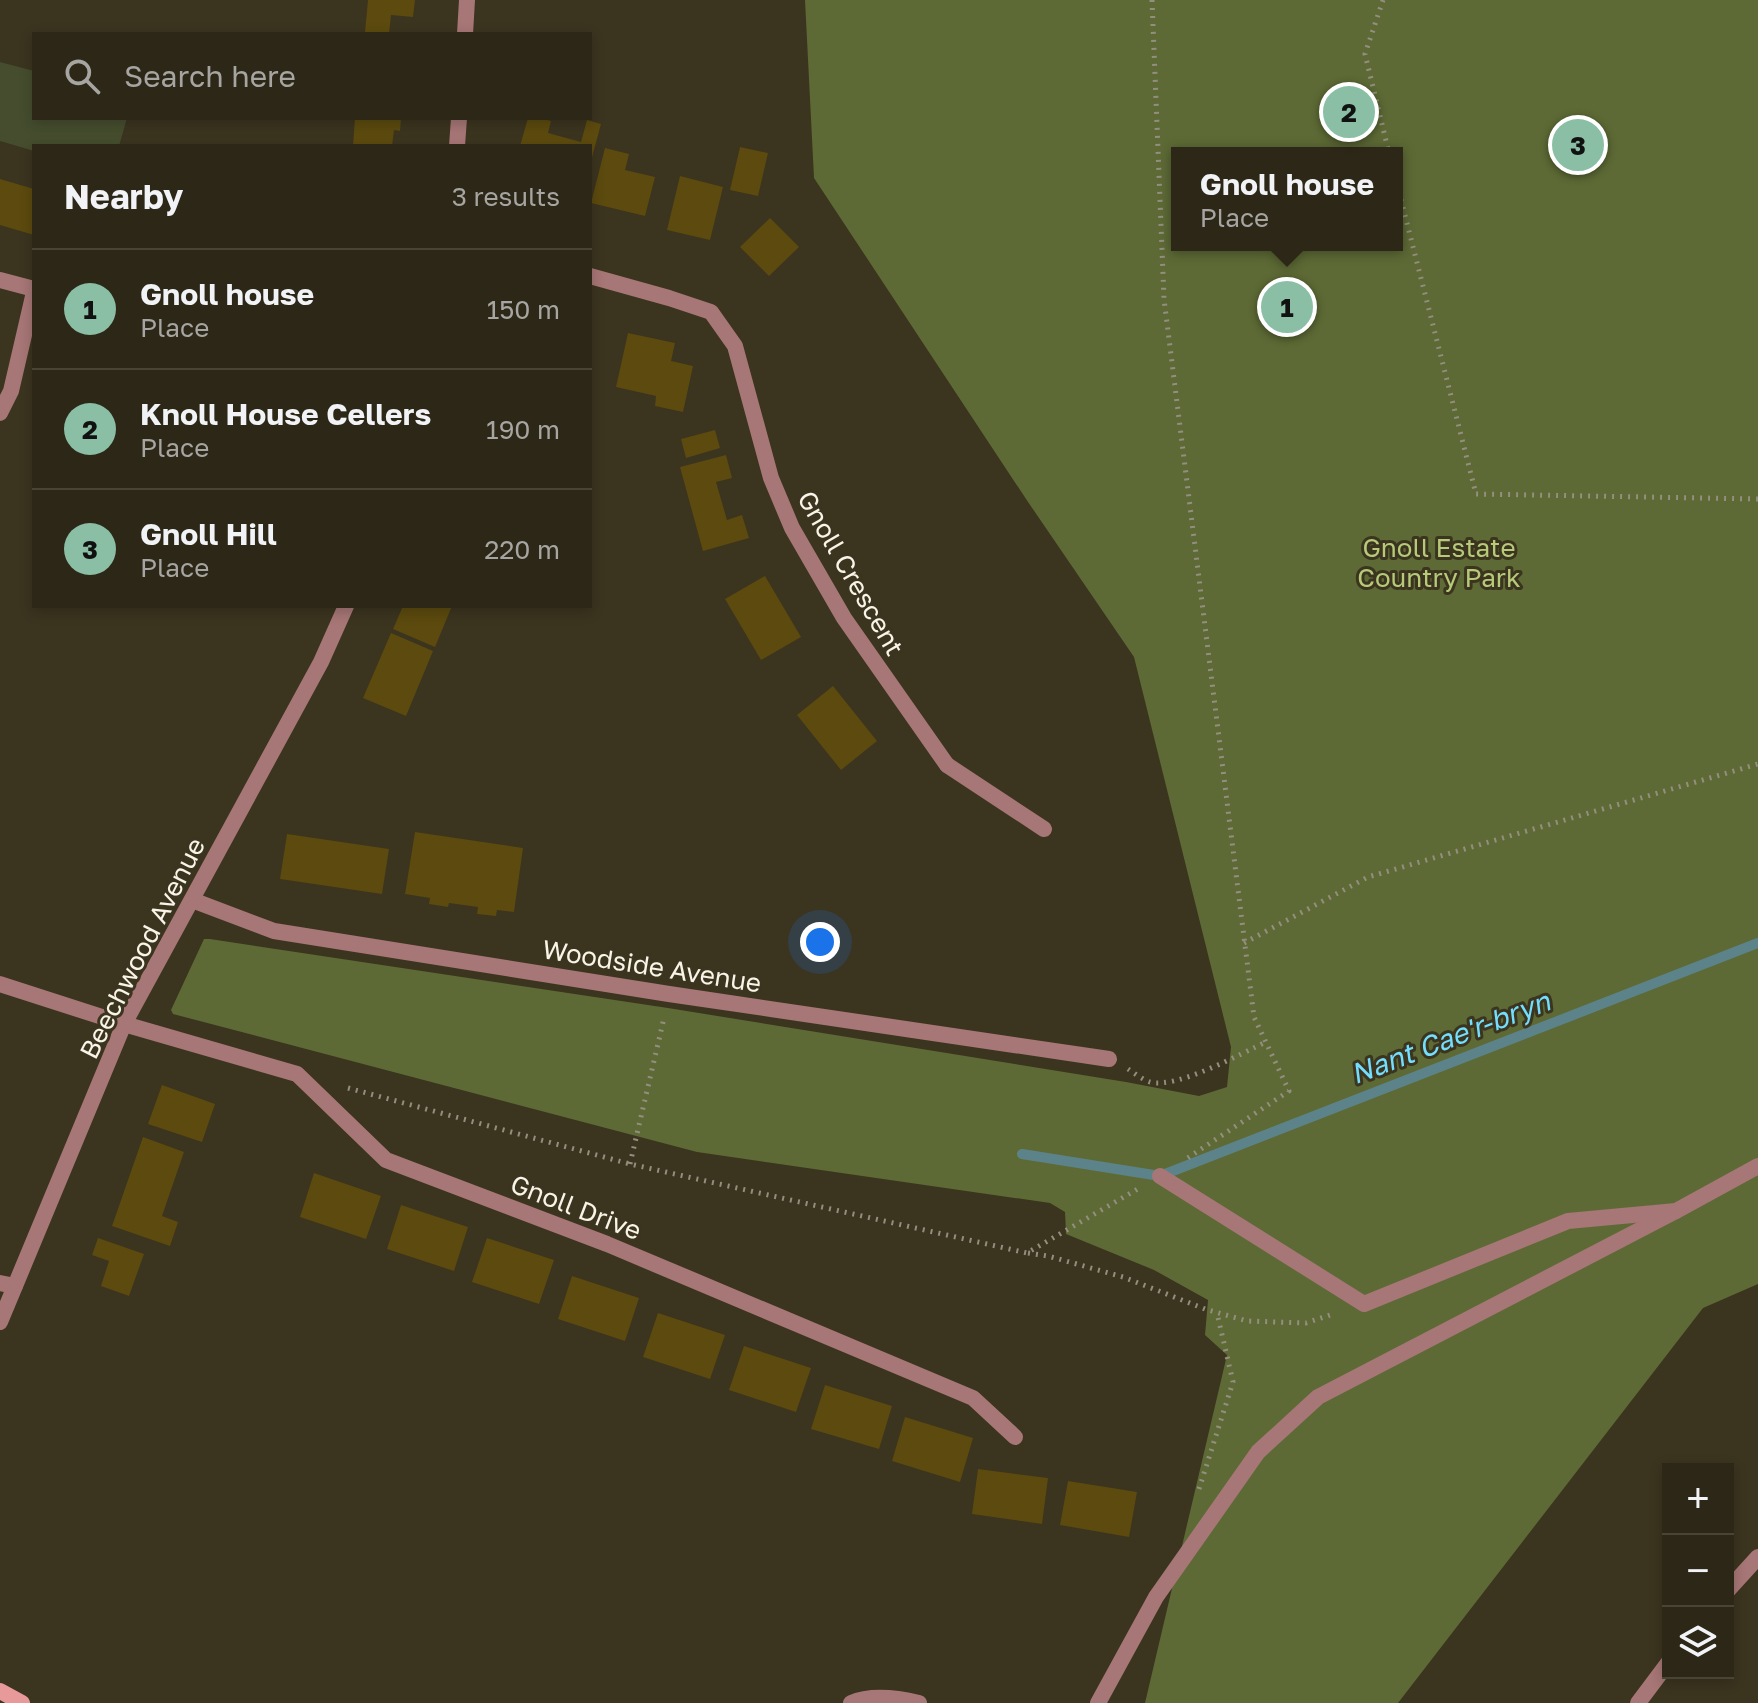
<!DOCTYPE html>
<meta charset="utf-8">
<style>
:root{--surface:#2c2717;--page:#383324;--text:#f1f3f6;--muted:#a6a5a1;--line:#484436;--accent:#8abfa5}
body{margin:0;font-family:"Golos Text",sans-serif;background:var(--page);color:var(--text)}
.controls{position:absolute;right:24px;bottom:24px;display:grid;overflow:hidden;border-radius:0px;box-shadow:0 4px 12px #0003}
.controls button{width:72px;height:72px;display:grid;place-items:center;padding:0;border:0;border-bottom:2px solid var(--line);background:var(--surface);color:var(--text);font:40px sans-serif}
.you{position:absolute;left:820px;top:942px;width:28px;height:28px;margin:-20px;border:6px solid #fff;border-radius:50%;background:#1a73e8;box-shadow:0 0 0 12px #1a73e833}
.badge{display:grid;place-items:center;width:52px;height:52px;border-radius:50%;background:var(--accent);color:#111;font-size:26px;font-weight:700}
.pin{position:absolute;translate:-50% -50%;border:4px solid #fff;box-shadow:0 2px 8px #0006}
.popup{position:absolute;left:1171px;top:147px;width:232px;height:104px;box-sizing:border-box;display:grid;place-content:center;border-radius:0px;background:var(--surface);filter:drop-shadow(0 2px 6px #0005);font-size:26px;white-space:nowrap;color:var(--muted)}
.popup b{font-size:30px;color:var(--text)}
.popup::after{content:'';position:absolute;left:50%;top:100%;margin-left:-16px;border:16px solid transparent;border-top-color:var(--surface)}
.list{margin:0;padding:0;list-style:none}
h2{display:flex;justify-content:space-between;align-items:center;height:104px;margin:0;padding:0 32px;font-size:34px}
h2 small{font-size:26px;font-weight:400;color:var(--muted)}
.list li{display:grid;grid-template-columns:52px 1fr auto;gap:24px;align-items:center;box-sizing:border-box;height:120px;padding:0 32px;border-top:2px solid var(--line)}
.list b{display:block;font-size:30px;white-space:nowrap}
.list p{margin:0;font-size:26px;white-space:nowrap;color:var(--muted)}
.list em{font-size:26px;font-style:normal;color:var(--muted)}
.icon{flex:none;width:44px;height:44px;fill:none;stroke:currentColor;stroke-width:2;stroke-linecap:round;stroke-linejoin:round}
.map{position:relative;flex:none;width:1758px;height:1703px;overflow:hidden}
.search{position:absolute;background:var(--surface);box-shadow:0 4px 12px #0003;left:32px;top:32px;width:560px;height:88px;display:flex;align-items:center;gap:20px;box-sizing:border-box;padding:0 28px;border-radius:0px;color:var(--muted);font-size:30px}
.panel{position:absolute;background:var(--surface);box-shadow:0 4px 12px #0003;left:32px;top:144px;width:560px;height:464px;border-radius:0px}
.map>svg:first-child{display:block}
.green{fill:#454d2e}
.forest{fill:#5d6a35;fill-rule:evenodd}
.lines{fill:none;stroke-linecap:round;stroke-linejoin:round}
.stream{stroke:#5d838a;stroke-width:10}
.building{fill:#5c4a0e}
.path{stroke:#948e7e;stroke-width:5;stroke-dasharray:2 6;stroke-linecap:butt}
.lane{stroke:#a77676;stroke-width:16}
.street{stroke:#a77676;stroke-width:16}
.secondary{stroke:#e89a9b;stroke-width:16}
.labels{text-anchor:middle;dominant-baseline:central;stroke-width:6;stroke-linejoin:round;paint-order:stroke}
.park-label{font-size:26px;fill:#b6ca79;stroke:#3b341f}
.street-label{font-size:26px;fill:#f9f4e8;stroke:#3b341f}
.water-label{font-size:28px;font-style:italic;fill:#73defe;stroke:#3b341f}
</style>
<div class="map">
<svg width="1758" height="1703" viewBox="0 0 1758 1703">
<rect width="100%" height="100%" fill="#3b341f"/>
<!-- green -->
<path class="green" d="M0 62 34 71V118H127L119 146H34V151L0 141Z"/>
<!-- forest -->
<path class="forest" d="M805 0H1758V1284L1703 1308 1398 1703H1145L1227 1355 1205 1335 1208 1300 1154 1270 1066 1234 1065 1212 1050 1203 697 1152 173 1014 171 1010 204 939H210L668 1008 1126 1082 1199 1096 1227 1087 1231 1047 1134 657 1026 499 814 178ZM1177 153H1397V245H1177Z"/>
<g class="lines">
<!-- stream -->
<path class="stream" d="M1022 1154 1160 1176 1758 943"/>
</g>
<!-- building -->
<g class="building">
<path d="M368 0H415L413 17 391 15 389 34 365 32Z"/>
<path d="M355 118H401L400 131 394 130 392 146H353Z"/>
<path d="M528 118H540L551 121 548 133 581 142 587 120 601 124 591 161 590 146H520Z"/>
<path d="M740 147 768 153 758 196 730 190Z"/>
<path d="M605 148 629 154 625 170 655 177 645 216 591 203Z"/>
<path d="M680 176 723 187 710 240 667 230Z"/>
<path d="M0 179 34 189V235L0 225Z"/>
<path d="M770 218 799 247 769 276 740 247Z"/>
<path d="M628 333 675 343 671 361 693 366 683 412 655 406 656 396 616 387Z"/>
<path d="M715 430 720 448 686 458 681 439Z"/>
<path d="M726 455 732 478 716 482 727 520 742 515 749 538 703 551 680 467Z"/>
<path d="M765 576 801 637 761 660 725 599Z"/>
<path d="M403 606H452L435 647 393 629Z"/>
<path d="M391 633 433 651 406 716 363 698Z"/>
<path d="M833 686 877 741 841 770 797 715Z"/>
<path d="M415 832 523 848 514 912 497 910 496 916 477 914 478 907 449 903 448 907 429 904 430 898 405 894Z"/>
<path d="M287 834 389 849 382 894 280 879Z"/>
<path d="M162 1085 215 1104 202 1142 148 1124Z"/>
<path d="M143 1137 184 1152 162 1216 178 1222 170 1246 112 1226Z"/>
<path d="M314 1173 381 1196 366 1239 300 1217Z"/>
<path d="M401 1205 468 1227 454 1271 387 1249Z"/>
<path d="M98 1238 144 1254 129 1296 101 1286 109 1261 92 1255Z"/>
<path d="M487 1238 554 1260 539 1304 472 1282Z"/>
<path d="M572 1276 639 1298 625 1341 558 1319Z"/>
<path d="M658 1313 725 1335 710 1379 643 1357Z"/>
<path d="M744 1346 811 1368 796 1412 729 1390Z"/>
<path d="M825 1385 892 1406 879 1449 811 1429Z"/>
<path d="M905 1417 973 1438 960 1482 892 1461Z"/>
<path d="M978 1469 1048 1478 1042 1524 972 1514Z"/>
<path d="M1068 1481 1137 1492 1129 1537 1060 1525Z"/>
</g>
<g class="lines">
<!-- path -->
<g class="path">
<path d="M1152 0 1164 299 1254 1017 1289 1091 1183 1161"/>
<path d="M1383 0 1365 54 1389 153"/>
<path d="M1397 184 1476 494 1758 499"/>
<path d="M1244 943 1368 877 1758 764"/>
<path d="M1128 1069C1134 1073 1143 1080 1150 1082 1177 1089 1240 1054 1266 1042"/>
<path d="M348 1088 630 1164 1027 1253 1141 1187"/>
<path d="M630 1164 664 1018"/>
<path d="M1028 1253 1048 1256 1123 1277 1205 1309 1247 1321 1306 1323 1333 1314"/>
<path d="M1199 1489 1233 1382 1217 1313"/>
</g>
<!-- lane -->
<g class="lane">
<path d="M947 765 1044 829"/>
<path d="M1160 1176 1364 1304 1568 1221 1676 1211 1758 1166"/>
<path d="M0 1283 15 1286"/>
<path d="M1098 1703 1156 1597 1258 1452 1318 1397 1676 1211"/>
</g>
<!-- street -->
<g class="street">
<path d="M465 34 467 0"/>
<path d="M457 146 459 118"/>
<path d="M590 276 669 298 711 312 735 346 771 478 792 528 844 618 947 765"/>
<path d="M0 280 34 289"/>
<path d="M0 413 11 391 34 292"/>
<path d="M192 900 274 931 669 994 1109 1059"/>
<path d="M0 984 124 1024 297 1074 386 1160 607 1244 973 1398 1015 1437"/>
<path d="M0 1322 124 1024 321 662 346 606"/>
<path d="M1728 1590 1758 1557"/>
<path d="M851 1703C872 1694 898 1698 919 1703"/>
<path d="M1638 1703 1668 1663"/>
</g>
<!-- secondary -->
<path class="secondary" d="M0 1691 22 1703"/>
</g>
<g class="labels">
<!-- park labels -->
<g class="park-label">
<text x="1439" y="547">Gnoll Estate<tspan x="1439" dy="30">Country Park</tspan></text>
</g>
<!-- street labels -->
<g class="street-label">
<text transform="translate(851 573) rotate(60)">Gnoll Crescent</text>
<text transform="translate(142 948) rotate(-63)">Beechwood Avenue</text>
<text transform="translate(652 966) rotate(9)">Woodside Avenue</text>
<text transform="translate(576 1207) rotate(21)">Gnoll Drive</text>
</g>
<!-- water labels -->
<g class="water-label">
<text transform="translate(1450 1037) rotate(-21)">Nant Cae'r-bryn</text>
</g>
</g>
</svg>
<div class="controls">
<button>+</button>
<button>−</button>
<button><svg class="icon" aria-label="layers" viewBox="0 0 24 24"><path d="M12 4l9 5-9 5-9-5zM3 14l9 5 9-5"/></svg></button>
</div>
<div class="you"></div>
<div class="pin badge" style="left:1287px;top:307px">1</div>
<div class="popup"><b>Gnoll house</b>Place</div>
<div class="pin badge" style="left:1349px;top:112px">2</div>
<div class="pin badge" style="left:1578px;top:145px">3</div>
<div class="search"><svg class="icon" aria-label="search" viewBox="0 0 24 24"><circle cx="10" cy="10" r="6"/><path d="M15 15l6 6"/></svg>Search here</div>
<section class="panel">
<h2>Nearby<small>3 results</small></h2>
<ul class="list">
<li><span class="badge">1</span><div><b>Gnoll house</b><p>Place</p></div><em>150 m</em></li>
<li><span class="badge">2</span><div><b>Knoll House Cellers</b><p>Place</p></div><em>190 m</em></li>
<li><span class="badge">3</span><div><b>Gnoll Hill</b><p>Place</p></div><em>220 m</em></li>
</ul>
</section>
</div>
